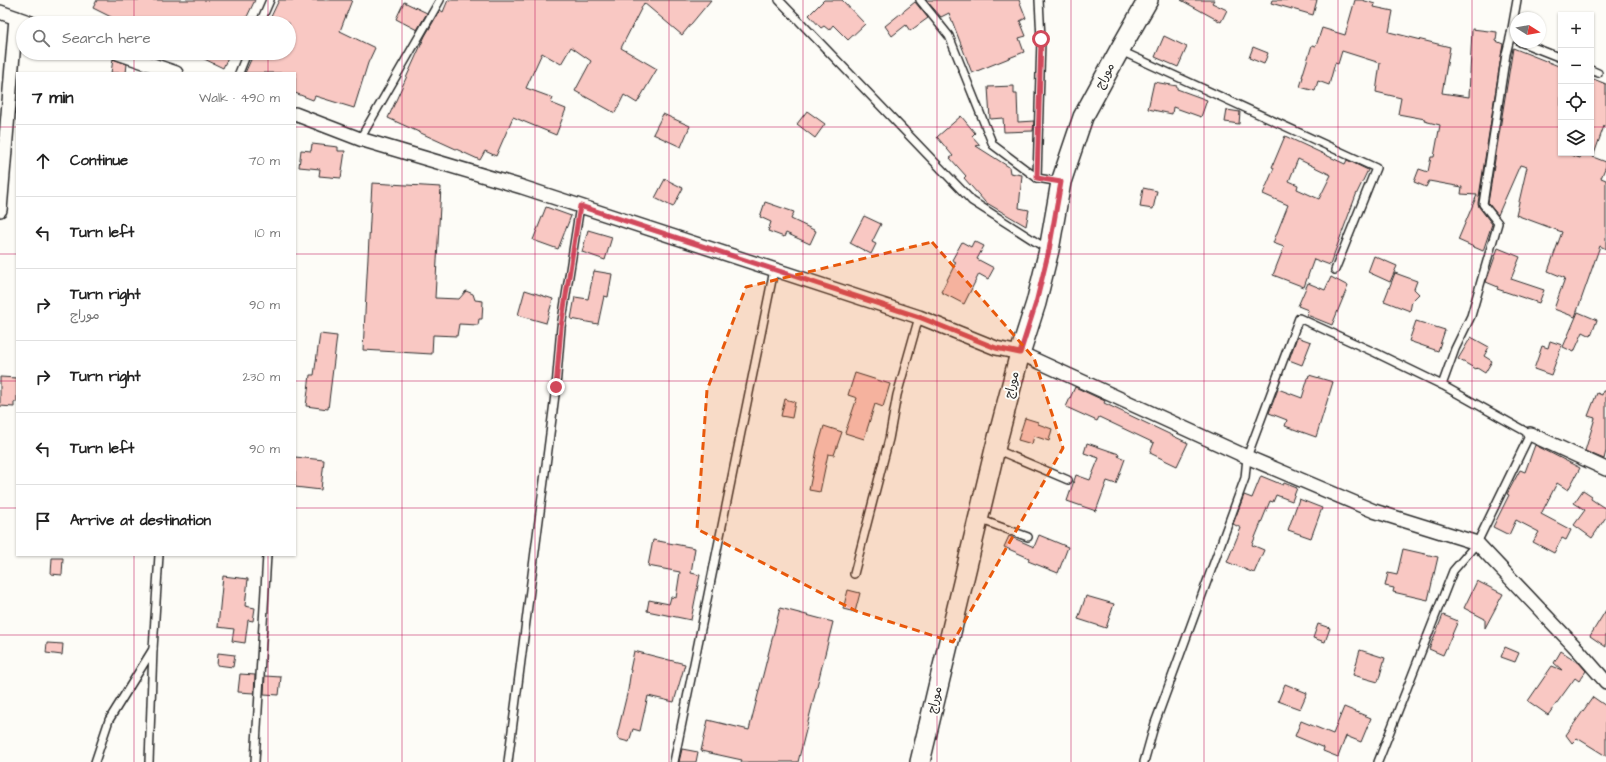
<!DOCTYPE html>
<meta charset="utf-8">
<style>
:root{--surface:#fff;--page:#f6f6f6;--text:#222;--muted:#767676;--line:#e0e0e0}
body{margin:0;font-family:"Architects Daughter","Playpen Sans Arabic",sans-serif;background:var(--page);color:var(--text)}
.controls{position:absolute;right:12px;top:12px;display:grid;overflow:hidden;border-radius:0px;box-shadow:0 1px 3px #0004}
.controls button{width:36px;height:36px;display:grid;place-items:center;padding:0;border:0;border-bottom:1px solid var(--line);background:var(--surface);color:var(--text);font:20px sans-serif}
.compass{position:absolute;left:1510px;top:12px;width:36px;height:36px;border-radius:50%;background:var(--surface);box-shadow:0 1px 3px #0004;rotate:101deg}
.stop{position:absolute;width:12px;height:12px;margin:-9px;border:3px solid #d1495b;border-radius:50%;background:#fff}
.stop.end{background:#d1495b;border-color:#fff;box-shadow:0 1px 4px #0008}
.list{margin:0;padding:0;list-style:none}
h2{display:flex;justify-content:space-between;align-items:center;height:52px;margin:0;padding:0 16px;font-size:17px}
h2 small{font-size:13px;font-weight:400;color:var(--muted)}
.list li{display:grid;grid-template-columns:26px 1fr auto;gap:12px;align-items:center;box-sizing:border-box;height:72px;padding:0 16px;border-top:1px solid var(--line)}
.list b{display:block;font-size:15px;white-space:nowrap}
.list p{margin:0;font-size:13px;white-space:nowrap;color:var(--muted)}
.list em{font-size:13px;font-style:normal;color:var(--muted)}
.icon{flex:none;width:22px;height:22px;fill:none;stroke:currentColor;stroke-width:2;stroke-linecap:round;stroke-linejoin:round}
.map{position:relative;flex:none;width:1606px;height:762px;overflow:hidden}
.search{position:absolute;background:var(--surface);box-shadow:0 1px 3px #0004;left:16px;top:16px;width:280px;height:44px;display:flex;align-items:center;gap:10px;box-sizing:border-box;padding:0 14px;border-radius:22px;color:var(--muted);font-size:15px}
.panel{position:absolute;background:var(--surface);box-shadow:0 1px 3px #0004;left:16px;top:72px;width:280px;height:484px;border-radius:0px}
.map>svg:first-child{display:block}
.building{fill:#f9c8c3;stroke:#2b2b2b;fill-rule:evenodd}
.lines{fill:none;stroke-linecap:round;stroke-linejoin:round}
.service-casing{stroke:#2b2b2b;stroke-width:10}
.minor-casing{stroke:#2b2b2b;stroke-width:16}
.secondary-casing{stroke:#2b2b2b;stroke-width:22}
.service{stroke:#fdfcf7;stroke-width:7}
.minor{stroke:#fdfcf7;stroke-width:13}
.secondary{stroke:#fdfcf7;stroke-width:19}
.route{stroke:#d1495b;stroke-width:5}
.marked{fill:#e8590c;fill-opacity:0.2;stroke:#e8590c;stroke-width:3;stroke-dasharray:8 5;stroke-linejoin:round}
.grid{fill:none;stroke:#c2185b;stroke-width:1;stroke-opacity:0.55}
.labels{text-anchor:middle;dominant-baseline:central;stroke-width:4;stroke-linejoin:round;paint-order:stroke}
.street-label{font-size:12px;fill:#2b2b2b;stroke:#fdfcf7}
</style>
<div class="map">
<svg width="1606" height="762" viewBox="0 0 1606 762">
<rect width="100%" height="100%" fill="#fdfcf7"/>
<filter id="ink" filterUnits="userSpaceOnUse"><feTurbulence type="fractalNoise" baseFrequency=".025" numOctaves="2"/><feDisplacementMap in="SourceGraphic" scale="8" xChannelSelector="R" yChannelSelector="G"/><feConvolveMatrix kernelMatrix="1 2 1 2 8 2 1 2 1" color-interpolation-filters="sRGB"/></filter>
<g filter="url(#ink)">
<!-- building -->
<g class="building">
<path d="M97 0H255L244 23H123L93 8Z"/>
<path d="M279 0H352L340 31 375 48 368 63 354 108 315 96 313 100 295 93V73H245L254 53H289V23H268Z"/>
<path d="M448 0H711L682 35 644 3 621 48 657 69 637 103 624 95 615 113 575 91 591 61 571 47 561 64 542 53 526 88 553 98 551 103 566 109 556 135 513 117 496 156 485 151 480 160 388 118 425 36 440 10 443 12Z"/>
<path d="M824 0H842L865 24 848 40 833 25 829 30 824 26 821 28 809 15Z"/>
<path d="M926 0H1019L1026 18 1020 21 1026 36 1019 38 1024 52 972 73 949 13 941 17Z"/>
<path d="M1181 0H1214L1212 3 1227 10 1221 22Z"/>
<path d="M1272 0H1317L1313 15 1271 3Z"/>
<path d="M1355 0H1362L1375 4 1374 7 1393 11 1389 32 1450 47 1442 93 1469 97 1472 29 1497 32 1496 41 1503 44 1478 203 1479 207 1492 224 1483 251 1458 240 1477 195 1461 194 1462 187 1429 181 1426 187 1414 182 1419 169 1428 172 1431 157H1434L1440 125 1424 121 1425 119 1398 114 1401 98 1376 92 1380 63 1342 51 1338 64 1335 63 1329 85 1318 81 1315 91 1300 87 1303 77H1302L1312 45 1316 46 1322 28 1345 35Z"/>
<path d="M404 2 427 13 417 30 396 19Z"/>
<path d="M915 2 928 18 910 31 906 25 892 36 885 26Z"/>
<path d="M1164 36 1187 47 1178 67 1155 57Z"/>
<path d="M1253 47 1268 53 1264 64 1249 58Z"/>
<path d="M1513 48 1561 67V153H1566L1580 158 1582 153H1591V78L1606 84V127L1604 126 1593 157 1606 162V166L1601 178 1606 180V249L1600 246 1575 317 1554 309 1565 278 1548 271 1562 232 1516 215 1527 167 1520 165 1498 215 1488 203Z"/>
<path d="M192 53H230L223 68Z"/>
<path d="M113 59 127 64 126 73H111Z"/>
<path d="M1154 82 1177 86V89L1207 100 1201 117 1173 107 1172 114 1148 109Z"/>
<path d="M1014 86V94H1017L1018 122 1034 121 1033 131 1004 132 1003 118 990 119 988 87Z"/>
<path d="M1227 110 1240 112 1239 124 1225 122Z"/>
<path d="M807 111 825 124 815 138 797 124Z"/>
<path d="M663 114 690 126 681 147 653 134Z"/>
<path d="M961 116 975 133 972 136 980 145 976 146 1009 167 1010 173 1022 175 1019 208 1029 210 1026 226 985 202 964 178 966 176 950 158 953 156 937 137Z"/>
<path d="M1285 136 1345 164 1347 160 1368 170 1356 195 1330 265 1314 259 1304 287 1273 275 1284 247 1273 243 1288 205 1263 194 1274 168 1272 167ZM1298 159 1331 175 1319 199 1297 189 1298 185 1289 181Z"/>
<path d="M312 144 338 147V151H345L341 178 319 176 320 169 299 167 301 150 311 151Z"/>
<path d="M665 179 683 188 673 207 655 198Z"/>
<path d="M372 183 441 187 435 298 459 299 466 291 473 294 475 300 483 301 482 319H479L478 325 459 324 457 336 433 335 432 354 363 350Z"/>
<path d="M1143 188 1157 191 1153 209 1140 207Z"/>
<path d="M765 202 794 212 791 219 816 231 810 244 786 233 784 237 768 231 771 222 760 217Z"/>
<path d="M546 207 571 216 558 249 533 240Z"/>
<path d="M864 216 881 224 872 242 876 244 871 254 850 243Z"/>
<path d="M588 230 612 237 605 260 582 252Z"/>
<path d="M974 241 984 246 977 259 994 268 988 279 979 274 964 304 941 292 956 262 952 260 962 242 971 247Z"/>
<path d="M1498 248 1520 257 1511 279 1544 290 1539 303 1497 289 1498 287 1486 282Z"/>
<path d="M1374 256 1397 266 1390 282 1368 272Z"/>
<path d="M594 271 612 274 608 297 604 296 598 324 571 319 575 297 588 299Z"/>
<path d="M1395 273 1417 281 1414 289 1419 294 1412 301 1410 311 1384 301Z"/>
<path d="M1331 277 1348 286 1332 325 1307 315 1308 310 1298 306 1308 283 1325 290Z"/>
<path d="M525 290 553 299 546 323 518 315Z"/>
<path d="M1578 312 1597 320 1591 336 1583 332 1574 352 1563 347Z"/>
<path d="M1416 321 1445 330 1438 351 1409 341Z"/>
<path d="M320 334 337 336 328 409 306 406 310 375H314Z"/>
<path d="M1297 337 1311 342 1302 365 1289 360Z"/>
<path d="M1471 337 1489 347 1484 356 1492 361 1485 373 1477 368 1476 369 1458 359Z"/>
<path d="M1550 341 1562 345 1551 375 1534 369 1542 346 1548 348Z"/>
<path d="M855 373 890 384 883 407 875 404 864 439 845 433 857 398 848 395Z"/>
<path d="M1309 375 1333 382 1316 437 1285 426 1287 420 1269 413 1278 389 1302 398Z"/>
<path d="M0 377 17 378V402H14V407L0 406Z"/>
<path d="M1075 387 1105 401 1104 403 1188 443 1177 466 1150 453 1154 443 1099 417 1097 421 1066 407Z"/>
<path d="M1603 391H1606V451L1604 459 1585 451 1595 418 1588 416 1597 393 1602 395Z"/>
<path d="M785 399 795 402 792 418 781 416Z"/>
<path d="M1025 418 1038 422V424L1052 429 1049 441 1034 436 1032 444 1018 440Z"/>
<path d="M824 426 842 432 834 455 828 454 820 492 809 490 817 450Z"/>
<path d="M1087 443 1119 454 1118 456 1125 459 1116 484 1107 481 1096 511 1067 501 1076 475 1090 480 1099 458 1084 453Z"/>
<path d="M1535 445 1580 468 1568 490 1557 483 1541 514 1571 530 1566 540 1562 538 1554 553 1533 542 1539 532 1516 520 1509 535 1493 527 1509 495 1507 494 1520 470 1525 472Z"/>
<path d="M295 457 324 460 321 490 295 487Z"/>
<path d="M1261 476 1283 485 1284 483 1297 488 1292 501 1276 495 1273 502 1270 501 1252 545 1264 550 1254 573 1227 562 1241 528 1233 524 1244 495 1252 498Z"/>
<path d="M1583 490 1592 496 1591 499 1606 509V517L1592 538 1574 525 1585 510 1574 503Z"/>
<path d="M1299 499 1322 508 1311 538 1288 530Z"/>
<path d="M1039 535 1068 547 1058 573 1028 561 1029 558 1004 547 1009 536 1034 547Z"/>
<path d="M653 540 695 548 691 573 700 575 691 620 647 611 649 600 669 604 671 597 676 598 680 572 648 566Z"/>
<path d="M1403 549 1438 557 1428 600 1393 592 1394 588 1385 586 1388 573 1397 575Z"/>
<path d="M52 558H63L62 575 51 574Z"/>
<path d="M223 576 248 579 245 606 255 608 253 621 248 620 245 643 232 641 234 629 218 627Z"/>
<path d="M1477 581 1503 594 1485 628V619L1464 608Z"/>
<path d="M848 590 860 593 855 612 843 609Z"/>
<path d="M1086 596 1114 604 1106 628 1078 619Z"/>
<path d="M780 608 833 622 798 762H741L742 760 701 751 708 720 749 730Z"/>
<path d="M1606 610V647L1590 636Z"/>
<path d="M1443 615 1458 621 1443 655 1429 649Z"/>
<path d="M1318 624 1330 628 1325 642 1313 638Z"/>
<path d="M47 643 63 644 62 655 46 653Z"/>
<path d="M1505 647 1519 653 1515 662 1501 657Z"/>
<path d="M1360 650 1385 658 1378 682 1353 675Z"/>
<path d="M634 651 685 664 674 702 648 696 640 731 633 729 629 742 618 739V736L617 735 628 690 631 670H630Z"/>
<path d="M1561 651 1579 663 1586 671 1579 681 1575 678 1548 715 1528 701 1552 666 1562 670 1554 663Z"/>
<path d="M218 653 235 655 233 667 217 665Z"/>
<path d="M240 674 255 675 254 693 238 692Z"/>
<path d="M265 676 281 677 279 695 264 694Z"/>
<path d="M1285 684 1307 693 1300 709 1278 701Z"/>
<path d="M1593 697 1606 706V756L1577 738 1572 743 1566 735Z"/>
<path d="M1344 707 1371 718 1361 742 1346 736 1338 757 1323 751 1324 748 1295 736 1301 721 1333 734Z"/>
<path d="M682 749 698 752 696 762H679Z"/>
</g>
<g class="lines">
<!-- service casing -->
<g class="service-casing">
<g id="service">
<path d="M779 0 972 201 1047 249"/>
<path d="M920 0 949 36 993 145 1037 178 1061 182"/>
<path d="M260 23 270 0"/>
<path d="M1516 39 1511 34 1517 0"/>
<path d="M1520 42 1561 58"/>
<path d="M1121 51 1376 168 1335 270"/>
<path d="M1591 70 1598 73"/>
<path d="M239 73 247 53"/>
<path d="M360 139 440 0"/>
<path d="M1037 178 1041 39 1039 0"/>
<path d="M995 449 1068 480"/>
<path d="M979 519 1028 537"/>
<path d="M854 574 889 439 897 395 919 317"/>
<path d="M95 762 109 720 153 649 159 555"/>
<path d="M149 762 153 649"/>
<path d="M255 762 267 555"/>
<path d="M508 762 556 387 561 327 580 206"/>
<path d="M674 762 774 270"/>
<path d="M1144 762 1155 723 1245 478 1247 457 1299 318 1376 353 1442 385 1455 349 1471 316 1498 223 1483 204 1506 54 1511 34"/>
<path d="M1378 762 1453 571 1477 543 1530 434 1442 385"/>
</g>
</g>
<!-- minor casing -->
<g class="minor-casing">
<g id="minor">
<path d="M0 12 31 23"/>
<path d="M118 53 176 73"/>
<path d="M295 114 360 139 522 187 919 317 996 348 1020 353 1247 457 1374 511 1477 543 1579 651 1606 682"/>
<path d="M0 210 16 18"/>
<path d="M1530 434 1606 469"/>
</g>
</g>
<!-- secondary casing -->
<g class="secondary-casing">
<path id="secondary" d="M920 762 995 449 1020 353 1036 303 1049 250 1061 182 1083 117 1119 51 1148 0"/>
</g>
<!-- service -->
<use href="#service" class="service"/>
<!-- minor -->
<use href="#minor" class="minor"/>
<!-- secondary -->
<use href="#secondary" class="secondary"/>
</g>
</g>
<g class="lines" filter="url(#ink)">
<!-- route -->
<path class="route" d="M556 387 561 327 580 206 919 317 996 348 1020 353 1036 303 1049 250 1061 182 1037 178 1041 39"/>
</g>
<!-- marked area -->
<path class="marked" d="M932 242 1034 358 1063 448 953 642 856 611 697 529 707 390 746 287Z"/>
<!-- grid -->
<path class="grid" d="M134 0V23M268 0V23M402 0V762M535 0V762M669 0V762M803 0V762M937 0V762M1071 0V762M1204 0V762M1338 0V762M1472 0V762M134 53V73M268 53V73M0 127H17M295 127H1561M1591 127H1606M0 254H17M295 254H1606M0 381H17M295 381H1606M0 508H17M295 508H1606M134 555V762M268 555V762M0 635H1606"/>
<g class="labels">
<!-- street labels -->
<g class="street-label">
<text transform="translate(1105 76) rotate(-62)">موراج</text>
<text transform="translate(1012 385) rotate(-76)">موراج</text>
<text transform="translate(935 700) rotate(-76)">موراج</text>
</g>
</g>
</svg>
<div class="controls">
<button>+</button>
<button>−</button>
<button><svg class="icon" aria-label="locate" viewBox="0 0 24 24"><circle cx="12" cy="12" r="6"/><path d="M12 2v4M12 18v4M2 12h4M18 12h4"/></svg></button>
<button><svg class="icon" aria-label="layers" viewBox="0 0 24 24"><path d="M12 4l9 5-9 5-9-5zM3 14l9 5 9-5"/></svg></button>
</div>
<svg class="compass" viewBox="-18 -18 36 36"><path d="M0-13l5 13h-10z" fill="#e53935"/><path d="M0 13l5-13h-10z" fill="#767676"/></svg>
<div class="stop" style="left:1041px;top:39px"></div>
<div class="stop end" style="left:556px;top:387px"></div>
<div class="search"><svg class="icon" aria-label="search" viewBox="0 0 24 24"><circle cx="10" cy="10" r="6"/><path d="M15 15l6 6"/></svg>Search here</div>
<section class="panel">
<h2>7 min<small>Walk · 490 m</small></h2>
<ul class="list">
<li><svg class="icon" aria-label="ahead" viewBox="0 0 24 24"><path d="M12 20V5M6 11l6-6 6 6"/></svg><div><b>Continue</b></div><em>70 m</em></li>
<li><svg class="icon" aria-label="left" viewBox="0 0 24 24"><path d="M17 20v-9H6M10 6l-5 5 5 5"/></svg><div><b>Turn left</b></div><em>10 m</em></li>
<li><svg class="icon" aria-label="right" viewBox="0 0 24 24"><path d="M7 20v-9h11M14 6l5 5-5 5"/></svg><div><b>Turn right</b><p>موراج</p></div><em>90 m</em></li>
<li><svg class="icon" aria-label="right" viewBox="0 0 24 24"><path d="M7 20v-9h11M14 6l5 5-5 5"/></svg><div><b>Turn right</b></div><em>230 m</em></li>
<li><svg class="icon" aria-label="left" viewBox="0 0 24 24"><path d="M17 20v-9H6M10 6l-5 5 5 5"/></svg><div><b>Turn left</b></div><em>90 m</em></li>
<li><svg class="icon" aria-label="arrive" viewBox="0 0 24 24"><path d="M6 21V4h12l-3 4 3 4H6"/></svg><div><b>Arrive at destination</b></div></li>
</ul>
</section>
</div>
